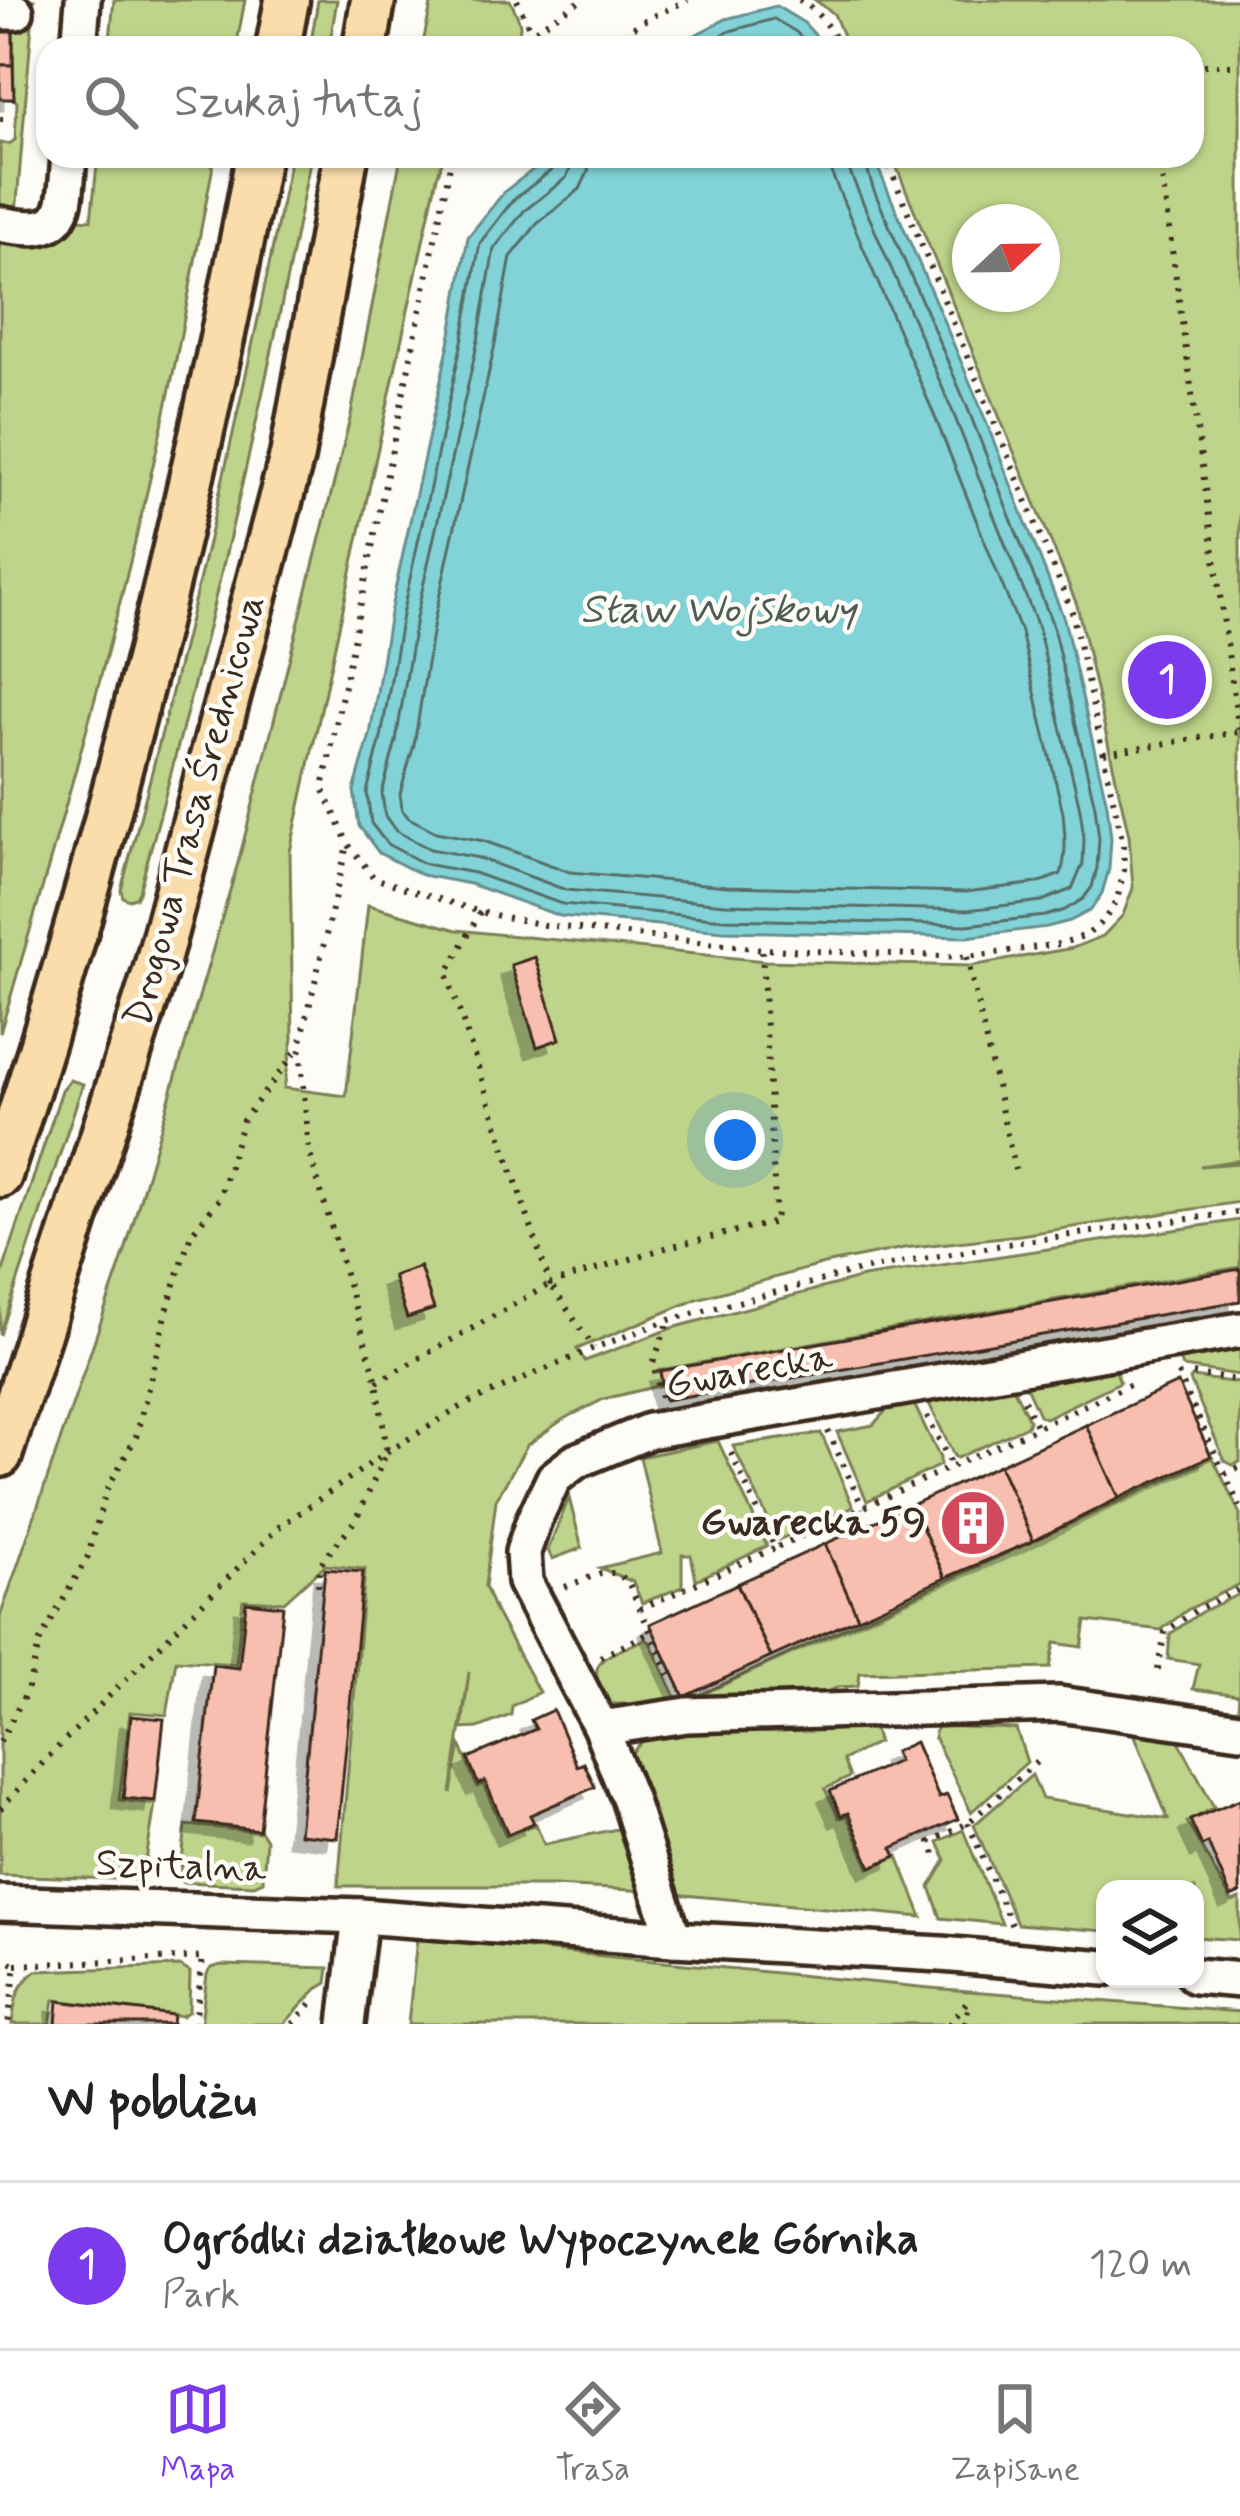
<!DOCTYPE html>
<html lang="pl">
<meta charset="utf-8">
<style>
:root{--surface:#fff;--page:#f6f6f6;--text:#222;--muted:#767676;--line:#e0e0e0;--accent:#7c3aed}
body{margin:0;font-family:Mynerve,sans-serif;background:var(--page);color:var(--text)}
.controls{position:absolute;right:36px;bottom:36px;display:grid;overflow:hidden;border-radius:24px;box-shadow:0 3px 9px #0004}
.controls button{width:108px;height:108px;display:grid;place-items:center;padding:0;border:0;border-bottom:3px solid var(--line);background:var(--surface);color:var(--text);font:60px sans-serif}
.compass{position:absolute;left:952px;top:204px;width:108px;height:108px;border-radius:50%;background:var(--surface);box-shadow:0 3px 9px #0004;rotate:68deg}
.you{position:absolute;left:735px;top:1140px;width:42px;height:42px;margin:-30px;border:9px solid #fff;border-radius:50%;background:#1a73e8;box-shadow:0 0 0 18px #1a73e833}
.badge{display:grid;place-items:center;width:78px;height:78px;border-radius:50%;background:var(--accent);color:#fff;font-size:39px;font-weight:700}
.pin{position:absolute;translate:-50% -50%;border:6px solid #fff;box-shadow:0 3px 12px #0006}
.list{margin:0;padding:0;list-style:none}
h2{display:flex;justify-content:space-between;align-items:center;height:156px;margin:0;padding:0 48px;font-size:51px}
h2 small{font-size:39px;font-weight:400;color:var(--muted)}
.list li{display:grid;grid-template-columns:78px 1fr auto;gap:36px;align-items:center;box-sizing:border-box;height:168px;padding:0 48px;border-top:3px solid var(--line)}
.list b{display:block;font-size:45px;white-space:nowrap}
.list p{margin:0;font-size:39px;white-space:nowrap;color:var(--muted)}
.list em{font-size:39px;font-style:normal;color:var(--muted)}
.icon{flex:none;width:66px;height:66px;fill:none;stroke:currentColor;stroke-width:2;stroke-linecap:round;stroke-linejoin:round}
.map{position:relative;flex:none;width:1240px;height:2024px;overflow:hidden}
.search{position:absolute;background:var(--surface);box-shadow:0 3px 9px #0004;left:36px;right:36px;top:36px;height:132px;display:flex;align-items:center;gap:30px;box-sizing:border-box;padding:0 42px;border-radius:36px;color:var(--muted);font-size:45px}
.sheet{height:324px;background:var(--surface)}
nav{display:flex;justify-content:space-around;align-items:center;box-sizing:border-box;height:168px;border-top:3px solid var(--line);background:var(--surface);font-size:33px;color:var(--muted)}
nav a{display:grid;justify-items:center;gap:6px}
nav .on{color:var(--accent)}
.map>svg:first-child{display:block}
.green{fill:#bed48a;stroke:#7c7f54;stroke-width:3;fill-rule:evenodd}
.water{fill:#82d3d8;stroke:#668f8e;stroke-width:3}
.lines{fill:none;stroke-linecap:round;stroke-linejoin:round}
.shore{stroke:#576e68;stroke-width:3}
.building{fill:#f8bfb0;stroke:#3b2a1e;stroke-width:3;filter:url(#shadow)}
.minor-casing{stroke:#3b2a1e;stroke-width:42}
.major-casing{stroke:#3b2a1e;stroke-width:51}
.path{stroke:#3b2a1e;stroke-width:6;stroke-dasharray:3 9;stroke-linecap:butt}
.minor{stroke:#fdfcf7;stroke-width:33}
.major{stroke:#faddab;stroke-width:42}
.labels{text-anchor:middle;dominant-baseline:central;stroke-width:9;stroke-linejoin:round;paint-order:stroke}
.street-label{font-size:39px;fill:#3b2a1e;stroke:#fdfcf7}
.poi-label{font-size:39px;font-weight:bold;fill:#3b2a1e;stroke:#fdfcf7;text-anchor:end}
.water-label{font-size:42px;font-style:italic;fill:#505d56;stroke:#fdfcf7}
</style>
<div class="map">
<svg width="1240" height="2024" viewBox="0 0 1240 2024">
<defs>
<filter id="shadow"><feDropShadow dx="-11" dy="11" stdDeviation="0" flood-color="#0004"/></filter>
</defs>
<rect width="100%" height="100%" fill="#fdfcf7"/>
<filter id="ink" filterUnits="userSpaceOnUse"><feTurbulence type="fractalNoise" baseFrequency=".00833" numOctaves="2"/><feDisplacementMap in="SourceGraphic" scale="24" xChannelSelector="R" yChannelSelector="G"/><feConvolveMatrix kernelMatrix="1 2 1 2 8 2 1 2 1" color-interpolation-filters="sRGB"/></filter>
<g filter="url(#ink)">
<!-- green -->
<g class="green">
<path d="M25 0H34L16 214 91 220 98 156H215C199 237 185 318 168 398 122 612 62 823 0 1033V143L9 144 15 140 17 102 14 99 13 32Z"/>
<path d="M114 0H245L236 48H109Z"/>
<path d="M318 0H337L329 48H310Z"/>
<path d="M432 0H510C520 22 526 26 511 48H422Z"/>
<path d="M815 0H1240V1160L1200 1166 1240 1163V1202L1020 1235 904 1248 824 1264 697 1299 577 1349 585 1361 672 1328 863 1277 1240 1220V1267L660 1370 662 1385 604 1399 562 1420 527 1445 496 1500 485 1586 495 1611 539 1692 512 1706 511 1715 478 1728 462 1729 469 1672 451 1793 460 1744 477 1787 483 1784 506 1836 536 1824 544 1844 617 1829 630 1838 648 1891 553 1886H338L365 1569 325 1565 284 1602 243 1600 236 1664 176 1660 167 1715 130 1712 119 1800 155 1804 143 1880 0 1875V1617L125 1251 238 863 351 415 401 156H444L437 177 290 852 293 1039 284 1088 346 1096 368 905 457 930 765 961 971 966 1073 948 1103 936 1123 915 1133 888 1129 836 1077 605 892 156H1192V48H848L834 14ZM970 222H1042V294H970Z"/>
<path d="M291 156H311C264 404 206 649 139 892L136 898 129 900 123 897 121 890C186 647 243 403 291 156Z"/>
<path d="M70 1080 83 1084 0 1335V1280L62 1090Z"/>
<path d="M1240 1345V1375L1182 1367 1178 1356Z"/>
<path d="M1114 1367 1120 1382 1045 1418 1039 1415 1024 1382Z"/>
<path d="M1192 1377 1240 1383V1462L1233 1465 1225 1461 1190 1380Z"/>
<path d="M1012 1385 1029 1420 1027 1426 957 1458 954 1456 927 1399Z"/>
<path d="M913 1402 940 1458V1465L867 1501 837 1432 873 1425 890 1406Z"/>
<path d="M821 1433 853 1507 778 1540 733 1446Z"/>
<path d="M718 1441 767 1546 696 1580 691 1555H682V1587L642 1603 633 1582 600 1568 662 1553 640 1457Z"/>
<path d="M1213 1458 1240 1514V1584L1187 1610 1161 1630 1086 1621 1082 1647 1055 1643 1050 1668 860 1673 858 1686 838 1687 814 1699 699 1704 695 1697Z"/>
<path d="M569 1498 582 1548 552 1559 548 1550Z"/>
<path d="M1240 1594V1722L1237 1721 1239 1695 1193 1689 1199 1664 1168 1659 1170 1634 1201 1612Z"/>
<path d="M645 1639 650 1642 679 1704H607C581 1657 606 1658 645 1639Z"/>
<path d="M870 1721 878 1742 843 1760 850 1777 825 1789 839 1818 847 1816 869 1868 898 1856 922 1917 673 1894 625 1760 650 1733Z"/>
<path d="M937 1726 1016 1729 1027 1762 971 1812 934 1737Z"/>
<path d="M1133 1731 1178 1739 1214 1807 1187 1822 1232 1902 1240 1899V1940L1195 1937V1889H1105V1931L1017 1924 974 1825 1032 1775 1042 1799 1168 1819Z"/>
<path d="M186 1825 261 1832 266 1840 263 1881 254 1885 182 1882 180 1878Z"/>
<path d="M963 1830 1002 1924 941 1918 930 1887 946 1860 938 1842Z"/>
<path d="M417 1938 930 1988 1240 2012V2024H408Z"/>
<path d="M221 1965 329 1968 327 1983 317 1989 284 2024H201L207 1974 211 1968Z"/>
<path d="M180 1966 190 1972 189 2011 182 2016 54 2000 50 2024H12C15 2001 16 1985 36 1971Z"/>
</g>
<!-- water -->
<g class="water">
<path d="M776 6 804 23 827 48H670L726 19Z"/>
<path d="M551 156H873L977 399 1064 619 1107 804 1111 838 1109 869 1102 893 1091 910 1070 921 1047 927 967 937 724 931 560 916 470 884 422 875 379 853 359 826 354 791 370 735 390 613 451 334 468 237 505 191Z"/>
</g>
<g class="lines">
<!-- shore -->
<g class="shore">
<path d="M696 48 730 31 774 19 796 32 811 48"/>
<path d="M557 156 553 169 513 200 480 243 463 337 402 615 381 738 367 792 371 823 387 844 425 864 474 873 562 904 725 919 967 925 1045 916 1065 910 1083 899 1092 887 1097 868 1099 839 1095 806 1052 623 966 404 873 188 863 156"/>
<path d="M572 156 571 167 566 178 524 211 494 249 478 340 416 618 396 741 382 793 385 816 396 831 430 849 479 858 566 890 726 904 967 910 1042 901 1072 889 1083 864 1084 838 1080 809 1038 627 952 410 849 170 847 156"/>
<path d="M590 156 588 172 580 189 537 224 511 257 495 344 434 621 414 745 400 794 402 810 409 818 436 832 484 841 570 872 727 886 966 892 1038 883 1061 874C1067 853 1065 834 1063 813L1021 632 935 417 833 177 829 156"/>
</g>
</g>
<!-- building -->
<g class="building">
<rect x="0" y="32" width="13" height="33"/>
<path d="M0 65H13L14 99H0Z"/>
<path d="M535 957 560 1039 537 1047 511 965Z"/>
<path d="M420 1267 434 1309 407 1318 393 1276Z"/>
<path d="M1240 1269V1301L665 1400 660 1371Z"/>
<path d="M1178 1383 1211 1456 1119 1498 1086 1425Z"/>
<path d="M1086 1425 1119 1498 1033 1541 999 1465Z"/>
<path d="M999 1465 1033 1541 945 1578 912 1505Z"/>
<path d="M912 1505 945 1578 858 1618 825 1544Z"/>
<path d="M825 1544 858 1618 771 1657 737 1584Z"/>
<path d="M325 1569 363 1572 337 1838 299 1834Z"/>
<path d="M737 1584 771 1657 684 1697 650 1624Z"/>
<path d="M246 1602 283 1606 259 1830 196 1823 213 1665 239 1668Z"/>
<path d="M553 1710 577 1766 584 1763 595 1787 530 1815 534 1823 508 1834 485 1781 478 1784 468 1758 536 1729 531 1720Z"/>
<path d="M131 1716 164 1719 155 1801 123 1798Z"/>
<path d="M915 1742 939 1798 947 1795 958 1819 892 1848 896 1856 871 1867 848 1813 841 1816 830 1791 898 1761 894 1752Z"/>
<path d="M1240 1799V1893L1231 1897 1208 1843 1202 1846 1190 1820Z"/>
<path d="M58 2001 173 2015 172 2024H56Z"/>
</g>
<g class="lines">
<!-- minor casing -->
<g class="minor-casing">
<g id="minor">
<path d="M0 12H16"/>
<path d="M79 48 83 0"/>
<path d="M0 224C69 238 64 212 69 156"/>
<path d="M601 1728 687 1715 1059 1704 1240 1730"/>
<path d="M0 1903 360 1916 674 1939 941 1954 1105 1968"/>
<path d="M674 1939 629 1798 601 1728 525 1582 523 1552 534 1520 554 1478 576 1461 649 1431 1240 1330"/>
<path d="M1195 1976 1240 1980"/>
<path d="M347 2024 360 1916"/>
</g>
</g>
<!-- major casing -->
<g class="major-casing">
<g id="major">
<path d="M278 48 287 0"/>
<path d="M365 48 373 0"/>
<path d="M0 1175C58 1001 107 825 151 648 191 485 228 321 258 156"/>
<path d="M0 1455 155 972 292 456 346 156"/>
</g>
</g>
<!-- path -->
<g class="path">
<path d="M517 0 531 32"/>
<path d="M799 0C819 10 830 30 841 48"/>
<path d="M521 48 531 32 582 0"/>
<path d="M604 48 643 21 688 0"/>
<path d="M1192 65H1240"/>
<path d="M0 119H5"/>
<path d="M452 156 323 788 348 844 374 878 480 912 544 925 762 949 967 957 1059 944 1087 935 1104 920 1117 900 1124 870 1123 844 1072 612 885 156"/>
<path d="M1159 156 1239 732"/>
<path d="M1104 753 1239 732"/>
<path d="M480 912 447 974 550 1284 672 1246 776 1222 762 951"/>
<path d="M967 957 1015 1170"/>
<path d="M1178 1374 1240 1507"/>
<path d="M1193 1374 1240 1380"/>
<path d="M377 1382 550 1284 594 1348"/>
<path d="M661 1397 653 1363 669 1320"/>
<path d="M1024 1400 1036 1426"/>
<path d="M927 1416 952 1466"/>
<path d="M828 1431 863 1508"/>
<path d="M731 1453 775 1548 1131 1384"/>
<path d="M1225 1474 1240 1467"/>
<path d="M318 1586 321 1563 357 1518 387 1452 377 1382 309 1151 300 1046 347 845"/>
<path d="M565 1587 601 1573H617L629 1584 673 1683"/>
<path d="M640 1609 775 1548"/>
<path d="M600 1657 651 1632"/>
<path d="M1158 1670 1165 1632 1196 1610 1240 1589"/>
<path d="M0 1742 27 1691 40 1641 88 1556 106 1491 136 1437 169 1303 191 1234 219 1199 243 1120 298 1049"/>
<path d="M0 1809 51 1754 279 1527 387 1452 464 1405 594 1348 669 1320 861 1270 1019 1242 1240 1212"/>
<path d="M968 1823 1013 1929"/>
<path d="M935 1854 930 1842 968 1823 1040 1759"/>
<path d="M0 1957 16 1965 8 2024"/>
<path d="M16 1965 203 1957 195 2024"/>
<path d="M293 2024 317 1997"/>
<path d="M949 2024 970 1998"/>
<path d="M965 2024 969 2004"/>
</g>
<!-- minor -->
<use href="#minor" class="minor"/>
<!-- major -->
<use href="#major" class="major"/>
</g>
</g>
<!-- icons -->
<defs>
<g id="building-disc" transform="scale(3.45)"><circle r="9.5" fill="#d1495b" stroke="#fdfcf7"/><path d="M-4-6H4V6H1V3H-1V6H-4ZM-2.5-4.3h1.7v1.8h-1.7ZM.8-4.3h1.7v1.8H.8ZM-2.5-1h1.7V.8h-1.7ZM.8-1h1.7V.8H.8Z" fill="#fff"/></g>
</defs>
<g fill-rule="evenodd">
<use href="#building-disc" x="973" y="1523"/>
</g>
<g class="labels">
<!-- street labels -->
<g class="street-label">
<text transform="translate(196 811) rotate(-75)">Drogowa Trasa Średnicowa</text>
<text transform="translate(749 1372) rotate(-10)">Gwarecka</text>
<text transform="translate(181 1867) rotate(2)">Szpitalna</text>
</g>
<!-- poi labels -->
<g class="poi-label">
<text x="926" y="1523">Gwarecka 59</text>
</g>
<!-- water labels -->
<g class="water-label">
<text x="718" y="610">Staw Wojskowy</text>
</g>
</g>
</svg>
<div class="controls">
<button><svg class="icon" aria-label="layers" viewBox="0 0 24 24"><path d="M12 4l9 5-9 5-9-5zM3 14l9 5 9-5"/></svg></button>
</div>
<svg class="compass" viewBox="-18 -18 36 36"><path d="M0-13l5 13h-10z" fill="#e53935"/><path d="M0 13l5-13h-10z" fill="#767676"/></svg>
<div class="you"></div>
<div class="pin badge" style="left:1167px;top:680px">1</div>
<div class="search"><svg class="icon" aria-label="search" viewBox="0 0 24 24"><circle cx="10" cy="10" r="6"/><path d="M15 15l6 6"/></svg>Szukaj tutaj</div>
</div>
<section class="sheet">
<h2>W pobliżu<small></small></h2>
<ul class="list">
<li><span class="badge">1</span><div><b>Ogródki działkowe Wypoczynek Górnika</b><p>Park</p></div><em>120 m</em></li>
</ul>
</section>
<nav>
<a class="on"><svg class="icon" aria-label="map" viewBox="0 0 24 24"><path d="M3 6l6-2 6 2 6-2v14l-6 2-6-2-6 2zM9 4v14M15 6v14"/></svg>Mapa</a>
<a><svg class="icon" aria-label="directions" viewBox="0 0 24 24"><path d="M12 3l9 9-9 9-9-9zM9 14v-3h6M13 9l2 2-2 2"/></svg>Trasa</a>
<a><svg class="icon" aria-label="saved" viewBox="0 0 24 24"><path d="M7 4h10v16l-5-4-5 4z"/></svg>Zapisane</a>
</nav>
